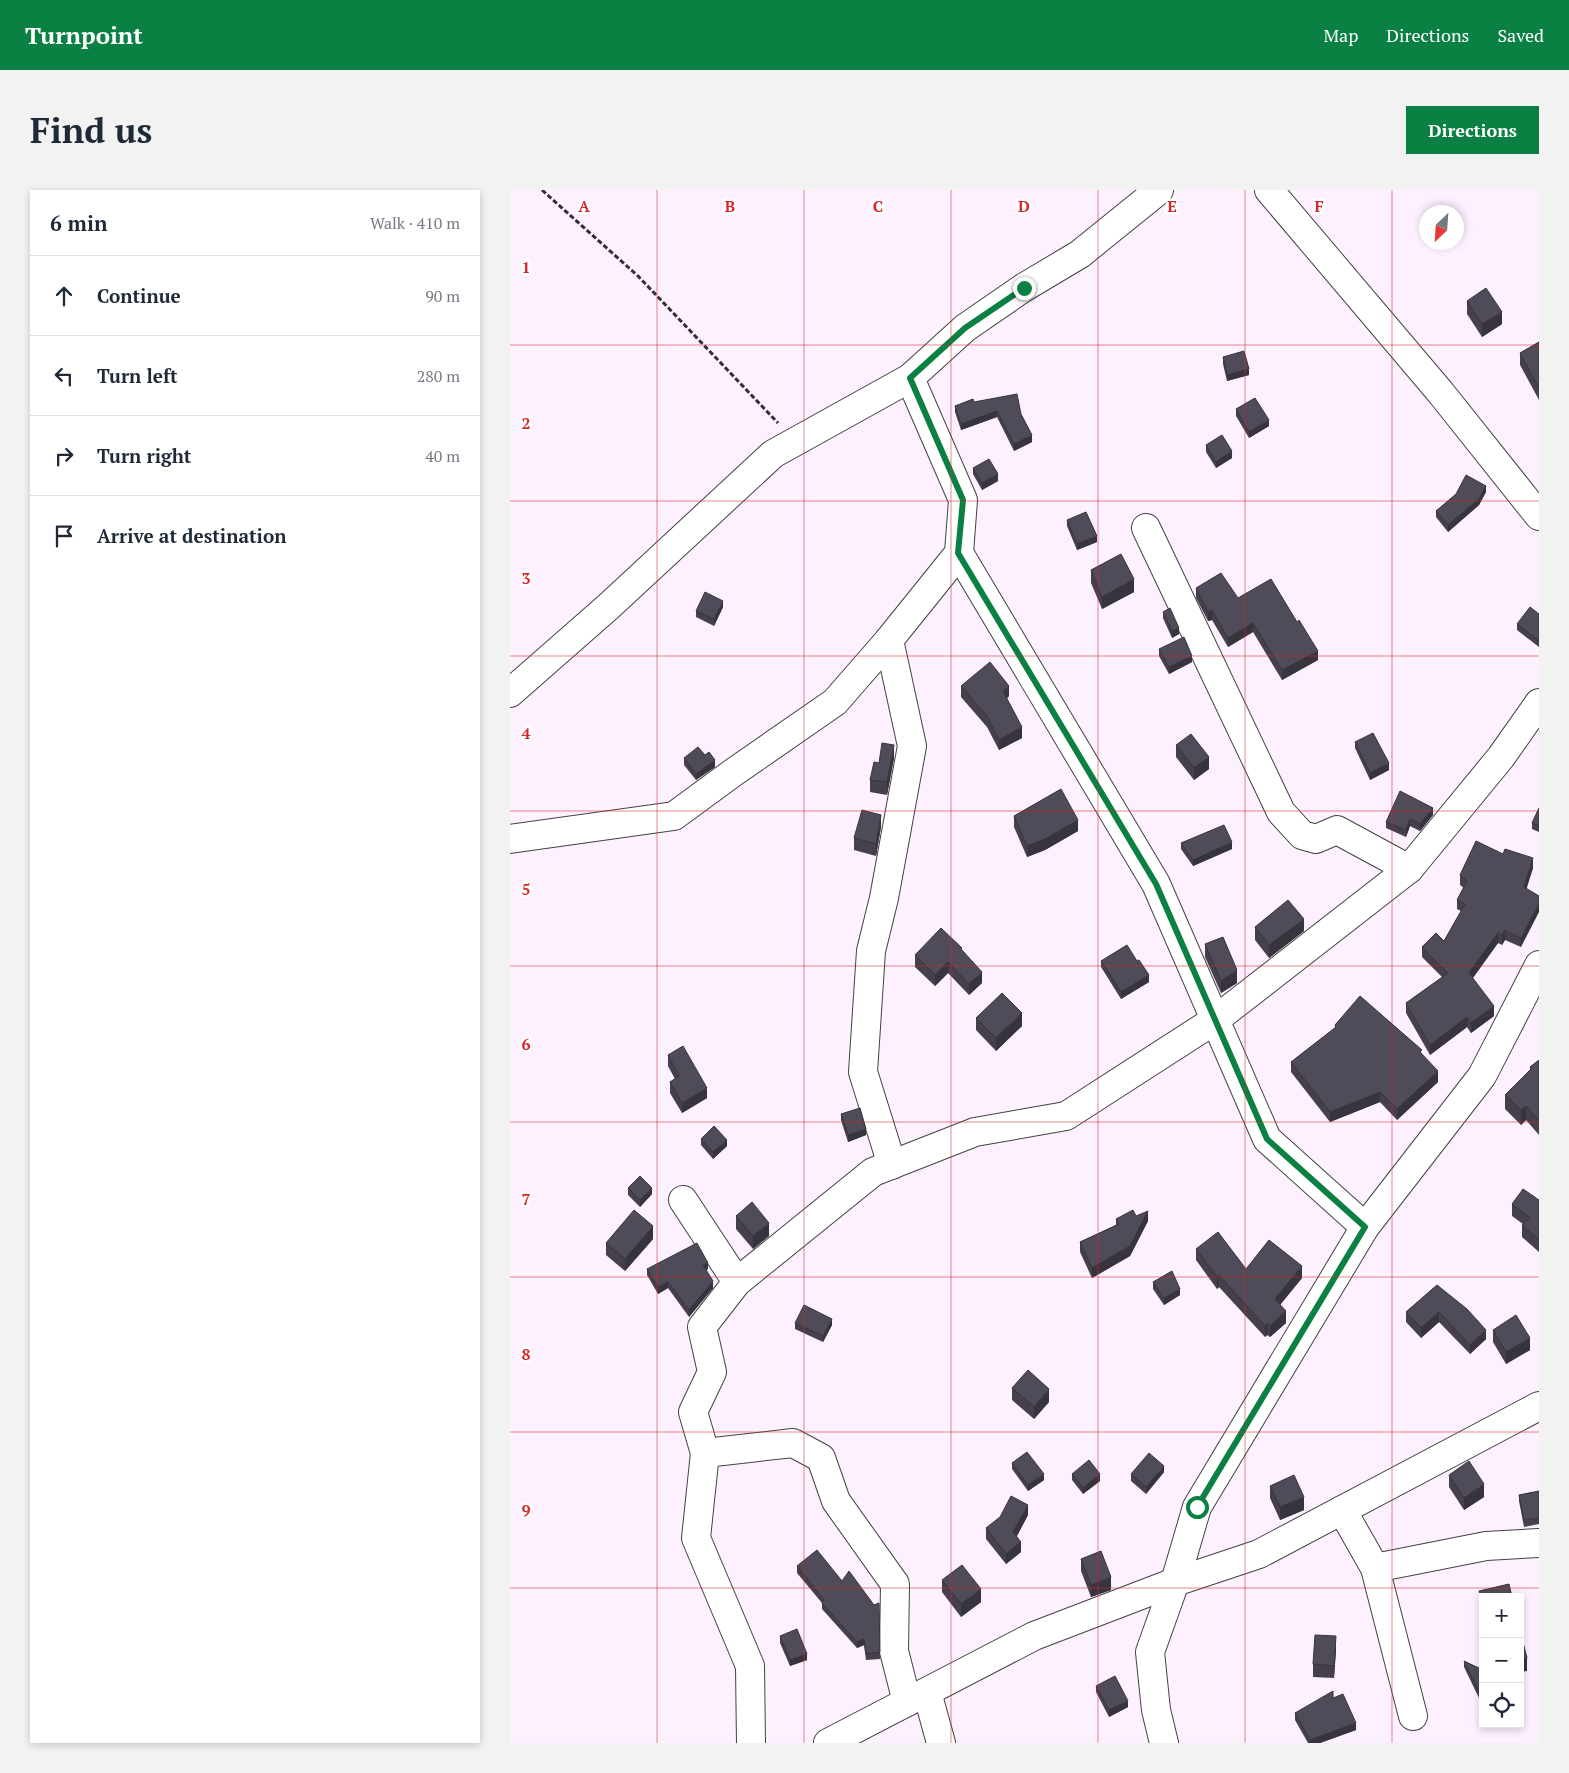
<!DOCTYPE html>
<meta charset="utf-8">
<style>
:root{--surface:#fff;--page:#f2f2f3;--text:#1f2937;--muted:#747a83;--line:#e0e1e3;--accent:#0b8043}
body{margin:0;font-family:"PT Serif",serif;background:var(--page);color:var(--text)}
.controls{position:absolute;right:15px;bottom:15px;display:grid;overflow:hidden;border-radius:0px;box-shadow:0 2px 8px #0003}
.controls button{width:45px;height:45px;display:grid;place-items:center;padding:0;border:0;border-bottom:1px solid var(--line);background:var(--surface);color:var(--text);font:25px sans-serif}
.compass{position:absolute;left:909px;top:15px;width:45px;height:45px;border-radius:50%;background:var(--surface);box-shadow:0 2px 8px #0003;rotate:205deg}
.stop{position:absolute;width:15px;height:15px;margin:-11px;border:4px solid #0b8043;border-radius:50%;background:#fff}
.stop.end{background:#0b8043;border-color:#fff;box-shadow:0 1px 5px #0008}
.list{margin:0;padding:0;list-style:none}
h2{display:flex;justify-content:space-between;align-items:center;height:65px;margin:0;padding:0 20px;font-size:21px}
h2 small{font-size:16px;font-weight:400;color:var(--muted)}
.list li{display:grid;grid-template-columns:32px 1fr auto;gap:15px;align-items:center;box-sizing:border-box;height:80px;padding:0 20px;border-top:1px solid var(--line)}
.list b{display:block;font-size:19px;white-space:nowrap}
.list em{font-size:16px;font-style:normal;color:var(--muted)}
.icon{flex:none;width:28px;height:28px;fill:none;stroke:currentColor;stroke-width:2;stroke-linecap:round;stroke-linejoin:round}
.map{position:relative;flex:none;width:1029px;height:1553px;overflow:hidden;border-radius:0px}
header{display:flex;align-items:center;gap:30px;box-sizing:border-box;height:70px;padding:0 25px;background:var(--accent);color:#fff}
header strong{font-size:24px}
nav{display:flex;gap:28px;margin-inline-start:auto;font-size:18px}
.intro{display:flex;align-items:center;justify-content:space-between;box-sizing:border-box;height:120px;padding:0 30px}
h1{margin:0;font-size:35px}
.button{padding:12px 22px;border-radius:0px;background:var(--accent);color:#fff;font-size:18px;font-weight:700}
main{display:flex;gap:30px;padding:0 30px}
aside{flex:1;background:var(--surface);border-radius:0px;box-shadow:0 2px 8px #0003}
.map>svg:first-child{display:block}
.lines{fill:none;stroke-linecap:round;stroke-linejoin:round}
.minor-casing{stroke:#424242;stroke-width:30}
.path{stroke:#313131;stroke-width:3;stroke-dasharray:5 2.5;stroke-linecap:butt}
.minor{stroke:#fff;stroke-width:28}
.wall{fill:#45404c}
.shaded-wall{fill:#38343e}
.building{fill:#504b58;stroke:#38343e}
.route{stroke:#0b8043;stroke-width:6}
.grid{fill:none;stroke:#d62828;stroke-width:1;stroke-opacity:0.55}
.grid-label{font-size:16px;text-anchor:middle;font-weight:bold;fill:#d62828;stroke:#fff;stroke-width:5;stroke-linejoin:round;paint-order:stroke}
</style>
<header>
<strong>Turnpoint</strong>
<nav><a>Map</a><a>Directions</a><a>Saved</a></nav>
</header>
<div class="intro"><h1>Find us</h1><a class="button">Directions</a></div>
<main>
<aside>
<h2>6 min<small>Walk · 410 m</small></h2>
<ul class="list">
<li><svg class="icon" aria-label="ahead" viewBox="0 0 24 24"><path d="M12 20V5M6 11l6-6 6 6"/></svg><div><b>Continue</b></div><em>90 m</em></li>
<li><svg class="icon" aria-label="left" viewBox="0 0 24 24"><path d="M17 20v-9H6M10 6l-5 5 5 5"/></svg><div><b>Turn left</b></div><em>280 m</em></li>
<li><svg class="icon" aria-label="right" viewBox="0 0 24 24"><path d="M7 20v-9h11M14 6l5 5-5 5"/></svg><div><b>Turn right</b></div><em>40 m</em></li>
<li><svg class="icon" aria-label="arrive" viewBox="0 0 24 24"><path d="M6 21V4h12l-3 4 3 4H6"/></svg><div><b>Arrive at destination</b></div></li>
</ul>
</aside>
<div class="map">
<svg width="1029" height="1553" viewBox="0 0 1029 1553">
<rect width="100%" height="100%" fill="#fdf0ff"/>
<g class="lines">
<!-- minor casing -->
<g class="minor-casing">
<g id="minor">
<path d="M759 0 931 203 1029 326"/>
<path d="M636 338 771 622 792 645 806 649 827 640 899 679"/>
<path d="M449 363 646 694 757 949 855 1037"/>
<path d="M0 503 98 417 263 264 400 188 455 138 513 98 570 64 649 0"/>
<path d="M0 649 164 626 224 582 325 512 379 450"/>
<path d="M382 975 353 882 361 761 374 708 402 556 379 450 449 363 453 310 400 188"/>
<path d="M173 1010 227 1092 192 1137 202 1182 183 1222 195 1263"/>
<path d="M227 1092 363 982 465 942 556 926 705 830 899 679 991 567 1029 513"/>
<path d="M832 1320 865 1378 903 1526"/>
<path d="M865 1378 976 1356 1029 1353"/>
<path d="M417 1502 431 1553"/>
<path d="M241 1553 240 1476 186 1348 195 1263 283 1253 311 1268 326 1311 385 1394 384 1461 397 1512"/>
<path d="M318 1553 524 1446 665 1392 749 1364 1029 1216"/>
<path d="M654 1553 646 1520 640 1462 665 1392 687 1317 855 1037 972 886 1029 775"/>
</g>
</g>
<!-- path -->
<path class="path" d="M32 0 128 86 268 233"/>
<!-- minor -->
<use href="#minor" class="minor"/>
</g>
<!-- wall -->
<g class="wall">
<path d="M957 111 992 134 972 147 957 124Z"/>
<path d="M1029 152V210L1010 175V163Z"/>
<path d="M713 167 739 185 717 191 713 174Z"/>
<path d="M464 212 511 224 522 252 504 261 487 227 451 240 445 222V216Z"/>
<path d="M726 219 759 236 739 248 726 226Z"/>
<path d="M696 255 722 268 706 278 696 262Z"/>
<path d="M463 278 488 291 472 300 463 284Z"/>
<path d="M976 302 969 315 938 342 926 327V321Z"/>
<path d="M557 330 587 352 567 360 557 336Z"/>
<path d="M581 380 624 402 592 419 581 393Z"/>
<path d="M686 398 728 408 808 470 772 490 743 442 718 457 702 430 698 431 686 408Z"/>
<path d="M213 417 204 436 186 427V421Z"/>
<path d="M653 422 669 444 662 448 653 428Z"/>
<path d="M1029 424V457L1007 440V434Z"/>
<path d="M649 459 682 472 659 484 649 466Z"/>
<path d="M451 496 499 506 496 509 512 548 489 560 477 537 451 507Z"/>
<path d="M845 552 879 580 860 590 845 558Z"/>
<path d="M666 555 699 579 684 590 666 567Z"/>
<path d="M174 568 205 577 186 590 174 575Z"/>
<path d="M384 568 377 605 360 602V590L369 573Z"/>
<path d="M1029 618V642L1022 639V633Z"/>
<path d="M923 625 910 641 900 636 896 647 876 638V632Z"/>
<path d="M504 626 568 641 535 660 517 667 504 637Z"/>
<path d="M371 637 366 666 344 660V648Z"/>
<path d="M671 653 722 659 683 676 671 659Z"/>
<path d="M1023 678 1016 698 1011 757 995 750 992 755 988 753 963 788 984 826 961 843 957 837 920 865 896 823V813L932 787 912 767V757L934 751 951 721 947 719V710L954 698 950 695V685Z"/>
<path d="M745 737 794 741 759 768 745 750Z"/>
<path d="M695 754 727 793 711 803 695 767Z"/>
<path d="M452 760 472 793 459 805 438 783 425 796 405 777V765Z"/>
<path d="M591 771 639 792 611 809 591 777Z"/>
<path d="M466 828 512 836 486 861 466 840Z"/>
<path d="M825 835 912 864 928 892 887 930 870 912 820 932 781 882V872L825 838Z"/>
<path d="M158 865 197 908 172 923 160 903V892L165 889 158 876Z"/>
<path d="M1029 870V945L1016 930 1011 935 995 919V905L1020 880V877Z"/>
<path d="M331 924 356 945 338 952 331 930Z"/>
<path d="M191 949 217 956 203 969 191 955Z"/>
<path d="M118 998 142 1004 130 1017 118 1005Z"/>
<path d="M1029 1010V1062L1012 1047V1035L1013 1034 1002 1026V1014Z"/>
<path d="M226 1026 259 1046 243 1059 226 1039Z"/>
<path d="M626 1026 638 1031 620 1066 582 1088 570 1062V1052L606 1035V1029Z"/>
<path d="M143 1049 115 1081 96 1065V1053Z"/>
<path d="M686 1059 736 1079 792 1088 770 1115 776 1133 760 1147 757 1145 755 1147 709 1097 707 1099 686 1070Z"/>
<path d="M137 1079H198L196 1080 203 1098 179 1127 158 1098 148 1104 137 1085Z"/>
<path d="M643 1092 670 1105 654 1115 643 1099Z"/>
<path d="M927 1095 976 1149 960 1164 929 1132 911 1148 896 1132V1122Z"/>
<path d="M285 1133 322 1135 313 1152 285 1139Z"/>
<path d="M983 1140 1020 1160 996 1174 983 1152Z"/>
<path d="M502 1198 539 1212 524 1229 502 1210Z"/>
<path d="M502 1273 534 1290 518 1301 502 1279Z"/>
<path d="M654 1282 636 1304 621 1291V1284Z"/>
<path d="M562 1284 590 1291 573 1304 562 1290Z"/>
<path d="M939 1285 974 1307 954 1320 939 1297Z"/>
<path d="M760 1296 794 1320 770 1330 760 1308Z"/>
<path d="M1029 1301V1334L1014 1337 1009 1311V1305Z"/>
<path d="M518 1325 507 1346 511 1362 496 1374 476 1349V1338Z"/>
<path d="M571 1369 601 1400 581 1407 571 1381Z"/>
<path d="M287 1376 364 1415 369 1413 370 1469 356 1470 354 1455 347 1458 312 1419V1413L287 1383Z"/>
<path d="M432 1390 471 1412 451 1427 432 1402Z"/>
<path d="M969 1401 973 1407V1428L969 1414Z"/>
<path d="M270 1446 297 1470 280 1476 270 1453Z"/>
<path d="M826 1459 824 1488 803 1487V1474Z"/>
<path d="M954 1471 973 1480 969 1508 954 1477Z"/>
<path d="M586 1496 618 1517 599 1527 586 1502Z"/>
<path d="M823 1508 846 1540 810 1553H798L785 1530V1523Z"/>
</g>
<!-- shaded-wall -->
<g class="shaded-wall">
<path d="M992 122V134L972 147V134Z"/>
<path d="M739 179V185L717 191V185Z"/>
<path d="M487 221V227L451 240V234Z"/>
<path d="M759 230V236L739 248V242Z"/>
<path d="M522 245V252L504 261V254Z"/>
<path d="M722 261V268L706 278V272Z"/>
<path d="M488 284V291L472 300V293Z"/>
<path d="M976 296V302L969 315 938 342V335Z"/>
<path d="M587 346V352L567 360V354Z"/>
<path d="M624 389V402L592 419V407Z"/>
<path d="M213 411V417L204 436V429Z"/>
<path d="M702 420V430L698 431V422Z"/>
<path d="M743 433V442L718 457V448Z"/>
<path d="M669 438V444L662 448V441Z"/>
<path d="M808 461V470L772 490V480Z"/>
<path d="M682 466V472L659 484V477Z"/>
<path d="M499 496V506L493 512V501Z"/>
<path d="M512 537V548L489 560V550Z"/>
<path d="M384 555V568L377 605V592Z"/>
<path d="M699 567V579L684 590V578Z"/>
<path d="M205 570V577L186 590V584Z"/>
<path d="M879 573V580L860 590V583Z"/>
<path d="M923 618V625L910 641V634Z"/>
<path d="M371 625V637L366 666V654Z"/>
<path d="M900 629V636L896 647V640Z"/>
<path d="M568 630V641L535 660 517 667V656Z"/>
<path d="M722 652V659L683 676V670Z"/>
<path d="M1023 668V678L1014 707V697Z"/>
<path d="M1029 713V722L1011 757V748Z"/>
<path d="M794 729V741L759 768V755Z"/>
<path d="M995 740V750L992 755V745Z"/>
<path d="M988 743V753L959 793V783Z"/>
<path d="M438 772V783L425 796V785Z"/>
<path d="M727 780V793L711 803V791Z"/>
<path d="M472 782V793L459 805V794Z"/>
<path d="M639 785V792L611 809V802Z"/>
<path d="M984 816V826L961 843V833Z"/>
<path d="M512 823V836L486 861V848Z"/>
<path d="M957 827V837L920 865V855Z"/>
<path d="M928 881V892L887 930V919Z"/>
<path d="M197 898V908L172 923V913Z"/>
<path d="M870 902V912L820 932V922Z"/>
<path d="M1016 916V930L1011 935V920Z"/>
<path d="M356 939V945L338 952V945Z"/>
<path d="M217 950V956L203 969V962Z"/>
<path d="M142 998V1004L130 1017V1010Z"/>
<path d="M638 1021V1031L620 1066 582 1088V1078Z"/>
<path d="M259 1033V1046L243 1059V1046Z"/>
<path d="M143 1036V1049L115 1081V1069Z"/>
<path d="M198 1073V1079L193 1082V1075Z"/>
<path d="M792 1076V1088L765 1121V1109Z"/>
<path d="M709 1085V1097L707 1099V1087Z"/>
<path d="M203 1091V1098L179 1127V1120Z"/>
<path d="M158 1092V1098L148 1104V1097Z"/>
<path d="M670 1099V1105L654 1115V1108Z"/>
<path d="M776 1121V1133L760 1147V1136Z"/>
<path d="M929 1122V1132L911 1148V1138Z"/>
<path d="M322 1129V1135L313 1152V1146Z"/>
<path d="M757 1133V1145L755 1147V1136Z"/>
<path d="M976 1140V1149L960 1164V1155Z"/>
<path d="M1020 1148V1160L996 1174V1162Z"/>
<path d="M539 1199V1212L524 1229V1217Z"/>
<path d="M654 1276V1282L636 1304V1297Z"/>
<path d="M534 1284V1290L518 1301V1295Z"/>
<path d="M590 1284V1291L573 1304V1298Z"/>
<path d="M974 1294V1307L954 1320V1308Z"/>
<path d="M794 1307V1320L770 1330V1317Z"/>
<path d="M518 1315V1325L503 1353V1342Z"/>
<path d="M511 1352V1362L496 1374V1364Z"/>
<path d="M601 1387V1400L581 1407V1395Z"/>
<path d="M471 1399V1412L451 1427V1414Z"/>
<path d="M826 1446V1459L824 1488V1476Z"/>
<path d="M354 1449V1455L347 1458V1452Z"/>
<path d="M297 1464V1470L280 1476V1470Z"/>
<path d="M1017 1468V1481L1010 1482V1470Z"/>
<path d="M973 1500V1506L969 1508V1502Z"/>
<path d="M618 1511V1517L599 1527V1520Z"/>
<path d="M846 1533V1540L810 1553H800V1550Z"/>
</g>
<!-- building -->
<g class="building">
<path d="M976 98 992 122 972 134 957 111Z"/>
<path d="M1029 152V198L1010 163Z"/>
<path d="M734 161 739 179 717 185 713 167Z"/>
<path d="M507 204 511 224 522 245 504 254 487 221 451 234 445 216 463 209 464 212Z"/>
<path d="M745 208 759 230 739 242 726 219Z"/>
<path d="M712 245 722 261 706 272 696 255Z"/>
<path d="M479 269 488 284 472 293 463 278Z"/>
<path d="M956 285 976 296 969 309 938 335 926 321 946 304Z"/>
<path d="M576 322 587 346 567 354 557 330Z"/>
<path d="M611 364 624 389 592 407 581 380Z"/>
<path d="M711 383 728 408 761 389 787 432 789 430 808 461 772 480 743 433 718 448 702 420 698 422 686 398Z"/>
<path d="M195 402 213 411 204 429 186 421Z"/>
<path d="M1020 417 1029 424V451L1007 434Z"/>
<path d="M660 418 669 438 662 441 653 422Z"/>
<path d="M674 447 682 466 659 477 649 459Z"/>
<path d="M480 472 499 496 493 501 512 537 489 550 477 526 451 496Z"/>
<path d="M863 543 879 573 860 583 845 552Z"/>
<path d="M681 544 699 567 684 578 666 555Z"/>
<path d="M372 553 384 555 377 592 360 590 364 572 369 573Z"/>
<path d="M188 557 195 565 199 562 205 570 186 584 174 568Z"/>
<path d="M551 599 568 630 535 649 517 656 504 626Z"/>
<path d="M890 601 923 618 910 634 900 629 896 640 876 632Z"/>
<path d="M1029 618V636L1022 633Z"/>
<path d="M352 620 371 625 366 654 344 648Z"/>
<path d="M714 635 722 652 683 670 671 653Z"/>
<path d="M966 651 993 664 995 659 1023 668 1014 697 1029 706V713L1011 748 995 740 992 745 988 743 959 783 984 816 961 833 957 827 920 855 896 813 938 783 912 757 926 743 934 751 955 714 947 710 957 691 950 685Z"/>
<path d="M778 710 794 729 759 755 745 737Z"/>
<path d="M431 738 452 758 451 759 472 782 459 794 438 772 425 785 405 765Z"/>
<path d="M713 747 727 780 711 791 695 754Z"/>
<path d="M617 755 627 771 629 770 639 785 611 802 591 771Z"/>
<path d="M492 803 512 823 486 848 466 828Z"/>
<path d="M850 806 912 860 910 862 928 881 887 919 870 902 820 922 781 872 826 837 825 835Z"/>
<path d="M173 856 197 898 172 913 160 892 169 886 158 865Z"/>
<path d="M1029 870V931L1016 916 1011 920 995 905 1022 878 1020 877Z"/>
<path d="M350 918 356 939 338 945 331 924Z"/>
<path d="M204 936 217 950 203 962 191 949Z"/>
<path d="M130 986 142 998 130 1010 118 998Z"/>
<path d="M1013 999 1029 1010V1050L1012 1035 1020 1028 1002 1014Z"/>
<path d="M242 1012 259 1033 243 1046 226 1026Z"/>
<path d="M124 1020 143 1036 115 1069 96 1053Z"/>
<path d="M623 1020 626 1026 638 1021 620 1056 582 1078 570 1052 609 1034 606 1029Z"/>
<path d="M708 1042 736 1079 759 1050 792 1076 765 1109 776 1121 760 1136 757 1133 755 1136 709 1085 707 1087 686 1059Z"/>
<path d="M187 1053 198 1073 193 1075 203 1091 179 1120 158 1092 148 1097 137 1079Z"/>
<path d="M662 1081 670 1099 654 1108 643 1092Z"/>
<path d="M927 1095 957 1119 976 1140 960 1155 929 1122 911 1138 896 1122Z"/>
<path d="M294 1115 322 1129 313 1146 285 1133Z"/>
<path d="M1006 1125 1020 1148 996 1162 983 1140Z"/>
<path d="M518 1180 539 1199 524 1217 502 1198Z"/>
<path d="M517 1262 534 1284 518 1295 502 1273Z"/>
<path d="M639 1263 654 1276 636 1297 621 1284Z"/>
<path d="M579 1270 590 1284 573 1298 562 1284Z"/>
<path d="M959 1271 974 1294 954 1308 939 1285Z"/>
<path d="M784 1285 794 1307 770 1317 760 1296Z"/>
<path d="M1029 1301V1328L1014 1330 1009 1305Z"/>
<path d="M501 1306 518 1315 503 1342 511 1352 496 1364 476 1338 490 1327Z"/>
<path d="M307 1360 332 1391 339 1381 364 1415 369 1413 370 1462 356 1464 354 1449 347 1452 312 1413 314 1410 287 1376Z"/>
<path d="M591 1361 601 1387 581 1395 571 1369Z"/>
<path d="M452 1375 471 1399 451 1414 432 1390Z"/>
<path d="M999 1394 1002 1407H973V1415L969 1401Z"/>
<path d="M287 1439 297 1464 280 1470 270 1446Z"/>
<path d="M1010 1441 1017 1468 1010 1470Z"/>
<path d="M805 1445 826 1446 824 1476 803 1474Z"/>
<path d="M954 1471 973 1480V1500L969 1502Z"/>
<path d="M605 1486 618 1511 599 1520 586 1496Z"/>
<path d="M823 1501V1508L833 1504 846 1533 800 1550 785 1523Z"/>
</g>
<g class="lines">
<!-- route -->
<path class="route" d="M514 98 455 138 400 188 453 310 448 363 646 694 757 949 855 1037 687 1317"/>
</g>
<!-- grid -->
<path class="grid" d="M147 0V1553M294 0V1553M441 0V1553M588 0V1553M735 0V1553M882 0V1553M0 155H1029M0 311H1029M0 466H1029M0 621H1029M0 776H1029M0 932H1029M0 1087H1029M0 1242H1029M0 1398H1029"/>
<g class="grid-label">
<text x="74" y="22">A</text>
<text x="220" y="22">B</text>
<text x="368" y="22">C</text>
<text x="514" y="22">D</text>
<text x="662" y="22">E</text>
<text x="809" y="22">F</text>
<text x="16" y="83">1</text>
<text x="16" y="239">2</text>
<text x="16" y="394">3</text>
<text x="16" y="549">4</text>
<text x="16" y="705">5</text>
<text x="16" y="860">6</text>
<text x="16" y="1015">7</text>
<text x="16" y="1170">8</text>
<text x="16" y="1326">9</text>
</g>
</svg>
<div class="controls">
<button>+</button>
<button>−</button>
<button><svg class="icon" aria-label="locate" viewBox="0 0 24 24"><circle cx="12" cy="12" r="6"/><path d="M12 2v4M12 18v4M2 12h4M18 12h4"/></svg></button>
</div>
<svg class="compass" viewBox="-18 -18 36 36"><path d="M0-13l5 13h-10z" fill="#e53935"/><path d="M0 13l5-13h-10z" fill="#747a83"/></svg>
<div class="stop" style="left:687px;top:1317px"></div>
<div class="stop end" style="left:514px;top:98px"></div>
</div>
</main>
